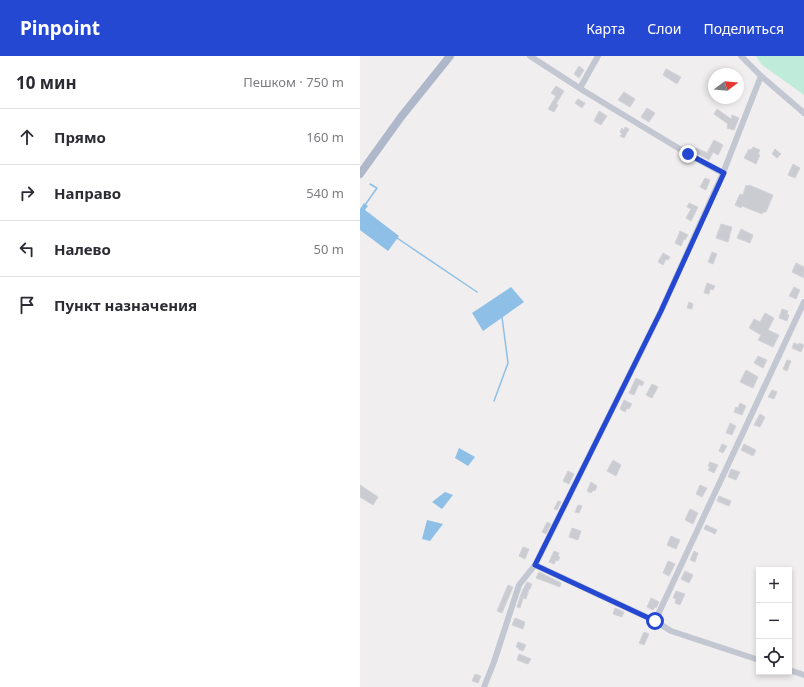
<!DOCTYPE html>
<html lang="ru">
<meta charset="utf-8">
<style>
:root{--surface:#fff;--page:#f2f2f3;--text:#2b2b33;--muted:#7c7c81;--line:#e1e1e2;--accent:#2548d3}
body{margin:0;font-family:"Noto Sans",sans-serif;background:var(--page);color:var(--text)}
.controls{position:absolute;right:12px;bottom:12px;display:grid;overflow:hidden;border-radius:0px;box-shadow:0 2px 6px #0003}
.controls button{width:36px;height:36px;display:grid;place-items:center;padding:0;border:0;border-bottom:1px solid var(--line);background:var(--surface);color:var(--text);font:20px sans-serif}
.compass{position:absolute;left:348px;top:12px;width:36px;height:36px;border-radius:50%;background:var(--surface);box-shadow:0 2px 6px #0003;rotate:74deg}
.stop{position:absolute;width:12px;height:12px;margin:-9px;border:3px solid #2548d3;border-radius:50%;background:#fff}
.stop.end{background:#2548d3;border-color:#fff;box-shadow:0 1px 4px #0008}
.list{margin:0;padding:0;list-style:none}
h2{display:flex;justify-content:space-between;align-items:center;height:52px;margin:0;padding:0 16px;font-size:17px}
h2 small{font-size:13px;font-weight:400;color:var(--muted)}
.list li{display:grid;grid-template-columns:26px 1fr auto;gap:12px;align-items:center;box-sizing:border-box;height:56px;padding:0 16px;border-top:1px solid var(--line)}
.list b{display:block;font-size:15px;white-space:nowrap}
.list em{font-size:13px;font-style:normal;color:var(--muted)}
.icon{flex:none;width:22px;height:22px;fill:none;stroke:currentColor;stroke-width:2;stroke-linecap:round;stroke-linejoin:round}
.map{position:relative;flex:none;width:444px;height:631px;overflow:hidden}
header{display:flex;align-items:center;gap:24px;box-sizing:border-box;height:56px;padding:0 20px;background:var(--accent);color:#fff}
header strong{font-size:19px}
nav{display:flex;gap:22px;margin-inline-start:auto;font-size:14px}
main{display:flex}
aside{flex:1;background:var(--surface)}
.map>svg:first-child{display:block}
.green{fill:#bfebdb}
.water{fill:#8ebfe6}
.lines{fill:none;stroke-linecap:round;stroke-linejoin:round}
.stream{stroke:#8ebfe6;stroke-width:1.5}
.building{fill:#cbccd2;stroke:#d2d2d9}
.minor{stroke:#c2c7d2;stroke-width:6}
.major{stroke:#afb7cb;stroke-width:8}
.route{stroke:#2548d3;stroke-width:5}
</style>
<header>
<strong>Pinpoint</strong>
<nav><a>Карта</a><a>Слои</a><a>Поделиться</a></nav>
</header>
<main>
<aside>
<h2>10 мин<small>Пешком · 750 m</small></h2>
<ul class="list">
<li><svg class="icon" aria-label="ahead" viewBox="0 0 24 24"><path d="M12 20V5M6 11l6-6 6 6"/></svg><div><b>Прямо</b></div><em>160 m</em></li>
<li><svg class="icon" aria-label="right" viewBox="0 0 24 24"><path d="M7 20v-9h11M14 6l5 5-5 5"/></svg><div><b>Направо</b></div><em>540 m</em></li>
<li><svg class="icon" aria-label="left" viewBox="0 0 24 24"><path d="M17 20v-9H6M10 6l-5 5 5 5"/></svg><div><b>Налево</b></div><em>50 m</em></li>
<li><svg class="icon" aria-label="arrive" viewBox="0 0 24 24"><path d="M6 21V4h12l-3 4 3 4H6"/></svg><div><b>Пункт назначения</b></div></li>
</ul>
</aside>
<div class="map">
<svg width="444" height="631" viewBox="0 0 444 631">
<rect width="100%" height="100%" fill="#f0eeee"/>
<!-- green -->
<path class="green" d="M396 0H444V39L401 8Z"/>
<!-- water -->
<g class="water">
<path d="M4 147 8 150 5 154 39 180 28 195 0 174V153Z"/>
<path d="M151 231 164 246 123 275 112 257Z"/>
<path d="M99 392 115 401 108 410 95 402Z"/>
<path d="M85 436 93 439 82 453 72 446Z"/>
<path d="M67 464 83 468 70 485 62 483Z"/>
</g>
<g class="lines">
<!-- stream -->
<g class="stream">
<path d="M5 149 17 132 10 128"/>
<path d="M37 182 117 236"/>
<path d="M134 345 148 307 142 261 141 260"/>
</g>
</g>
<!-- building -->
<g class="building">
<path d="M219 10 224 14 219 22 214 18Z"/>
<path d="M306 13 321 21 317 28 303 19Z"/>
<path d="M196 30 204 35 196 48 198 49 194 56 188 53 196 40 191 37Z"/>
<path d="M264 36 275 43 270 51 258 44Z"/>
<path d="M218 43 225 47 222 52 215 47Z"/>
<path d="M287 52 295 57 289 66 281 61Z"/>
<path d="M357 53 371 63 372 59 379 62 374 74 367 72 368 68 354 58Z"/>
<path d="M239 55 247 60 241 69 234 65Z"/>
<path d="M265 71 269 73 264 82 260 80 262 78 260 76 262 72 264 74Z"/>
<path d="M354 84 363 89 358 99 353 96 349 104 334 96 336 92 347 97Z"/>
<path d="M393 91 400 94 398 98 400 99 396 108 384 102 389 93 391 94Z"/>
<path d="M415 93 421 98 417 102 412 98Z"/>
<path d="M433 108 440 112 435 122 428 119Z"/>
<path d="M345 122 350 124 346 134 340 131Z"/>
<path d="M386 129 388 130 389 129 413 139 406 156H403L402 158 382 150 381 152 375 149 380 138 383 139Z"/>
<path d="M329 147 338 151 331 165 326 162 331 153 327 151Z"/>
<path d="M361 168 372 171 368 186 356 182Z"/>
<path d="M381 173 393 179 390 187 377 182Z"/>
<path d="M320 175 328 179 325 184 324 183 321 190 315 187Z"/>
<path d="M352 196 357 198 353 208 348 206Z"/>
<path d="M303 197 310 201 308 204 306 203 303 209 298 206Z"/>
<path d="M436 207 444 211V222L432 216Z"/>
<path d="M347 227 355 230 353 234 350 233 349 238 344 237Z"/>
<path d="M434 231 440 234 436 243 429 240Z"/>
<path d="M329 246 333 248 332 253 327 252Z"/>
<path d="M422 253 428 255 427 258 429 259 427 265 419 262Z"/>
<path d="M405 257 414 262 408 274 419 279 413 291 398 284 401 279 389 272 394 263 400 266Z"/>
<path d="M434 287 439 289V287L444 289 441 296 432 292Z"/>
<path d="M398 300 407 304 403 312 394 307Z"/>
<path d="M427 304 431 305 427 315 423 313Z"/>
<path d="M386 314 398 321 393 332 380 326Z"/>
<path d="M276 322 284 326 282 330 279 328 274 339 269 337Z"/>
<path d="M292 328 298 331 292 342 286 339Z"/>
<path d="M412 334 417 336 414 343 408 341Z"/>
<path d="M264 344 272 348 269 353 267 352 265 356 260 353Z"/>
<path d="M380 347 386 350 382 359 374 356 376 351 378 352Z"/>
<path d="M400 358 405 361 400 371 394 369Z"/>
<path d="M370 367 376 370 372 379 366 377Z"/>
<path d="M362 388 367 390 363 397 359 395Z"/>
<path d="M384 388 396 394 393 400 381 394Z"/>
<path d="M253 404 261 409 256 420 247 415Z"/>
<path d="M350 406 358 409 354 417 348 414 350 411 348 410Z"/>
<path d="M371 413 380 416 376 424 368 421Z"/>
<path d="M208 415 214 418 209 428 203 425Z"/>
<path d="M231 426 237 430 235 435 233 434 231 437 227 435Z"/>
<path d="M0 429 18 441 13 449 0 441Z"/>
<path d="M340 429 347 432 342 441 336 438Z"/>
<path d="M359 440 371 445 369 450 357 445Z"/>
<path d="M198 445 201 446 197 454 194 453Z"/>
<path d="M218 449 222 450 219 457 215 456Z"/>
<path d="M330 453 338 457 333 468 325 464Z"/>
<path d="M187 466 191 468 186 478 182 476Z"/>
<path d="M346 469 357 474 355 478 344 473Z"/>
<path d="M212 472 221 475 218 484 209 481Z"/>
<path d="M311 480 320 484 316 493 307 489Z"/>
<path d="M163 491 169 493 165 503 159 500Z"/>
<path d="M194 495 199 497 198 500 200 501 198 505 196 504 194 508 189 506Z"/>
<path d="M334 495 338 497 335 506 330 504Z"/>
<path d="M308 505 315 508 309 520 303 517Z"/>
<path d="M325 515 333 519 329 527 321 523Z"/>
<path d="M179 516 201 527 200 531 176 522Z"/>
<path d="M167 526 172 528 170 533H169L166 543 163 542 160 552 157 551 162 535Z"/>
<path d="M148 529 153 531 142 557 137 555Z"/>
<path d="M316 535 325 538 320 549 315 547 316 543 313 542Z"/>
<path d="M291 542 299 546 296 552 295 551 293 554 287 551Z"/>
<path d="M255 552 264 556 262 561 253 558Z"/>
<path d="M155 562 165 566 163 573 152 569Z"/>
<path d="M284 576 289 578 284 589 279 587Z"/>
<path d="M158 586 166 589 163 595 158 593 159 592 156 591Z"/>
<path d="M159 598 171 603 168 608 157 604Z"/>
<path d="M115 618 121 620 118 627 112 625Z"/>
</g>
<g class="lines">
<!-- minor -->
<g class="minor">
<path d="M170 0 224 35 328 98 363 117"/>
<path d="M381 0 401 20 444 57"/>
<path d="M220 32 238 0"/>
<path d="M175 509 295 565 311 575 399 604"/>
<path d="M295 565 444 246"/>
<path d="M429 614 444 619"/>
<path d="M124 631 134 606 159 529 175 509 301 255 363 117 401 20"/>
</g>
<!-- major -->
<path class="major" d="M0 118 41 61 90 0"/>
</g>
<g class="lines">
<!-- route -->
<path class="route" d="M295 565 175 509 301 255 364 117 328 98"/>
</g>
</svg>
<div class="controls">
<button>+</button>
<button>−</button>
<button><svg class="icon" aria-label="locate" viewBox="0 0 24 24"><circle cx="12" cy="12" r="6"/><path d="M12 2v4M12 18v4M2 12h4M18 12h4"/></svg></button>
</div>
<svg class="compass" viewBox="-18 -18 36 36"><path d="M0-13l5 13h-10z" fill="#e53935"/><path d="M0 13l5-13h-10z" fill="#7c7c81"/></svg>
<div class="stop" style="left:295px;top:565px"></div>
<div class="stop end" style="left:328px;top:98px"></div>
</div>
</main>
